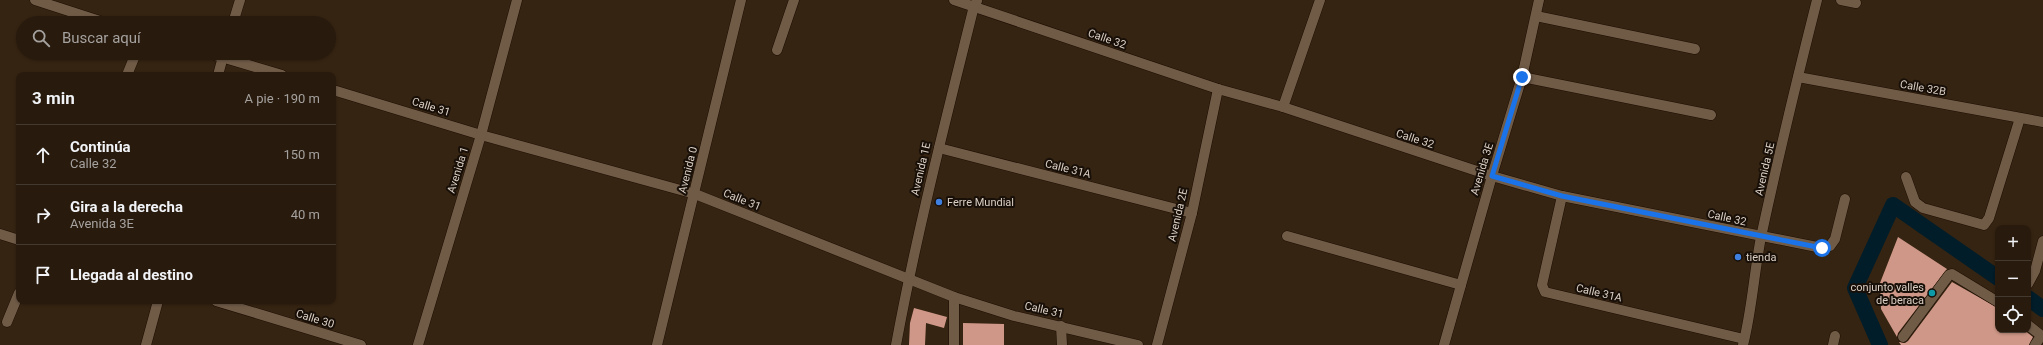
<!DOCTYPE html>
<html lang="es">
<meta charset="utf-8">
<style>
:root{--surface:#281b0e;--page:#302417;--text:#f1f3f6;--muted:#a5a19e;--line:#44392e}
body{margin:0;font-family:Roboto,sans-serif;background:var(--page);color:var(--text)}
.controls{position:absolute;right:12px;bottom:12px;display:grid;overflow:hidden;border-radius:8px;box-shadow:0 1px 3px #0004}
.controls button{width:36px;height:36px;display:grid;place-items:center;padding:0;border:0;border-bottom:1px solid var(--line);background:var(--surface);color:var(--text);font:20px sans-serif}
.stop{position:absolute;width:12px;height:12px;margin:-9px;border:3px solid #1a73e8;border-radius:50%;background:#fff}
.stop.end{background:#1a73e8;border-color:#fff;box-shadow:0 1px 4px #0008}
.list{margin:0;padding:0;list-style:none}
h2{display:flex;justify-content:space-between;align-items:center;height:52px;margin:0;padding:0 16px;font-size:17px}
h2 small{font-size:13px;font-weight:400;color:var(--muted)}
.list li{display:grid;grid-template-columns:26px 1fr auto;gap:12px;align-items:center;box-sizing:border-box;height:60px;padding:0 16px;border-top:1px solid var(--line)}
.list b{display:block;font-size:15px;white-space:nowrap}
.list p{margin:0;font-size:13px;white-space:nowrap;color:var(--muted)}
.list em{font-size:13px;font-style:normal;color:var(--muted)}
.icon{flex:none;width:22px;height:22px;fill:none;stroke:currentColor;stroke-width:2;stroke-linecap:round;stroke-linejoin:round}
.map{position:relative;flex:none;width:2043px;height:345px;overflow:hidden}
.search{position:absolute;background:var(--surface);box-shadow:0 1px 3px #0004;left:16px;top:16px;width:320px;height:44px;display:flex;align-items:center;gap:10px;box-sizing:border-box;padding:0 14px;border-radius:22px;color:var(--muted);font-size:15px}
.panel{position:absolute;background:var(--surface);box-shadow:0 1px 3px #0004;left:16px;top:72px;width:320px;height:232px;border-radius:8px}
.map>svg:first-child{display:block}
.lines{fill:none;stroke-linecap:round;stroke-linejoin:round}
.canal{stroke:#001d29;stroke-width:16}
.building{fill:#cf9787}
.minor-casing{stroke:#1d0d00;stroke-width:11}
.minor{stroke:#705b47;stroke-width:10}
.route{stroke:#1a73e8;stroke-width:5}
.shop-dot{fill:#3f7fe0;stroke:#170f08;stroke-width:1.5}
.culture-dot{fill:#0f9aa8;stroke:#170f08;stroke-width:1.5}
.labels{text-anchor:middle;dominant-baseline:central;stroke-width:4;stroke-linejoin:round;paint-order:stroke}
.street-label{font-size:11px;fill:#dbcfc4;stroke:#170f08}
.poi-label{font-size:11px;fill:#dbcfc4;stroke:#170f08;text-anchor:start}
</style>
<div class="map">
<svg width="2043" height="345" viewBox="0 0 2043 345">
<rect width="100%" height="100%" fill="#362412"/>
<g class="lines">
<!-- canal -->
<g class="canal">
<path d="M2028 298 2043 309"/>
<path d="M1880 345 1855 288 1893 205 1998 278"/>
</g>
</g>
<!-- building -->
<g class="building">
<path d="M1898 237 1947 269 1898 333 1897 337 1881 309 1880 283Z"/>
<path d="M1952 282 1998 308V330H2024L2033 337 2029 345H1901L1899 342 1905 343 1908 341Z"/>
<path d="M914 308 947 317 944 328 926 323 925 345H909L910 323Z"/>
<path d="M963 323 1004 324V345H963Z"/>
</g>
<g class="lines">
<!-- minor casing -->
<g class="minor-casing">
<g id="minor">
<path d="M35 0 106 23"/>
<path d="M954 0 1218 89 1283 107 1492 176 1562 196 1822 248 1830 246 1835 239 1845 199"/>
<path d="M1841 0 1856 3"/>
<path d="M1536 16 1695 49"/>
<path d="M233 23 240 0"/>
<path d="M777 50 794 0"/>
<path d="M208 53 282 75"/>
<path d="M127 75 136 53"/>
<path d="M218 75 224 53"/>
<path d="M1522 77 1711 115"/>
<path d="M1798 77 2043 122"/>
<path d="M333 90 481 135 695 194 954 297 1014 316 1138 345"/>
<path d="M1283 107 1320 0"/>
<path d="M939 148 1192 213"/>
<path d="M1906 177 1915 202 1923 208 1984 225 1989 218 2020 118"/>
<path d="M1562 196 1542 285 1545 292 1744 339"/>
<path d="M0 234 19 240"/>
<path d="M1287 236 1461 285"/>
<path d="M2028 284 2035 271 2043 241"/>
<path d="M954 297V345"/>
<path d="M216 301 361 345"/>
<path d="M7 322 19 293"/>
<path d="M2028 325 2043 337"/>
<path d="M1061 326 1062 345"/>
<path d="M1903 337 1949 275 1952 274 1998 302"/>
<path d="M146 345 158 301"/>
<path d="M418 345 481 135 517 0"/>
<path d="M657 345 741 0"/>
<path d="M896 345C917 231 946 119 974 6L977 1"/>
<path d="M1157 345 1192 213 1218 89"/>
<path d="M1444 345 1492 176 1522 77 1539 0"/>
<path d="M1743 345C1752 310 1754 273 1761 237 1778 158 1797 79 1817 0"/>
<path d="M1833 345 1835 336"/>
<path d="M2035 345 2041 336"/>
</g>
</g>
<!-- minor -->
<use href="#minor" class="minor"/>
</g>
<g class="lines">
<!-- route -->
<path class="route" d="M1522 77 1492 176 1562 196 1822 248"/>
</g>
<!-- markers -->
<g class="shop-dot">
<circle cx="939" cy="202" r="4"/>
<circle cx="1738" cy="257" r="4"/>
</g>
<circle class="culture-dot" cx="1932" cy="293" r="4"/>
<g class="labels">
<!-- street labels -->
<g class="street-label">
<text transform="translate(1107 39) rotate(19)">Calle 32</text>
<text transform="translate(1923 88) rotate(10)">Calle 32B</text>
<text transform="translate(431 107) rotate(17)">Calle 31</text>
<text transform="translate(1415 139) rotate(18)">Calle 32</text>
<text transform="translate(921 169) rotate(-77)">Avenida 1E</text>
<text transform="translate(1068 169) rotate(14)">Calle 31A</text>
<text transform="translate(1482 169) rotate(-73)">Avenida 3E</text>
<text transform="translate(1765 169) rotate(-77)">Avenida 5E</text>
<text transform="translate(458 170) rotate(-73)">Avenida 1</text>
<text transform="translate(688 170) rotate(-76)">Avenida 0</text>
<text transform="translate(742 200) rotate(22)">Calle 31</text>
<text transform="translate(1178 215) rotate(-77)">Avenida 2E</text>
<text transform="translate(1727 218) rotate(12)">Calle 32</text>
<text transform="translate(1599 293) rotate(13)">Calle 31A</text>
<text transform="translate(1044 310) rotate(13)">Calle 31</text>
<text transform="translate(315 319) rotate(17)">Calle 30</text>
</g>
<!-- poi labels -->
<g class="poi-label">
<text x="947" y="202">Ferre Mundial</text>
<text x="1746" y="257">tienda</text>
<text x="1924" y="287" text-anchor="end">conjunto valles<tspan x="1924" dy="13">de beraca</tspan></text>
</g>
</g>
</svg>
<div class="controls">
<button>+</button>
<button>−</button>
<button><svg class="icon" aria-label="locate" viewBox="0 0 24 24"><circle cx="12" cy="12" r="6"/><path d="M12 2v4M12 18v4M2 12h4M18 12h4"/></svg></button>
</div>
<div class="stop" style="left:1822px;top:248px"></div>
<div class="stop end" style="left:1522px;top:77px"></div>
<div class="search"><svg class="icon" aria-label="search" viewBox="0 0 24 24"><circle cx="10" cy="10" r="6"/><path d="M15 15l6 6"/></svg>Buscar aquí</div>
<section class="panel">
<h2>3 min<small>A pie · 190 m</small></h2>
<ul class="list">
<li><svg class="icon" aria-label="ahead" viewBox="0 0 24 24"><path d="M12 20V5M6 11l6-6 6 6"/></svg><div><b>Continúa</b><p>Calle 32</p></div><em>150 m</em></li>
<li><svg class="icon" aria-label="right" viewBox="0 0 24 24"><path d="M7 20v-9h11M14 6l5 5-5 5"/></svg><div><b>Gira a la derecha</b><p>Avenida 3E</p></div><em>40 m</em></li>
<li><svg class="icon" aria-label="arrive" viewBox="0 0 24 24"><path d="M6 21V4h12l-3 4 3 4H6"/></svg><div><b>Llegada al destino</b></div></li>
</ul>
</section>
</div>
